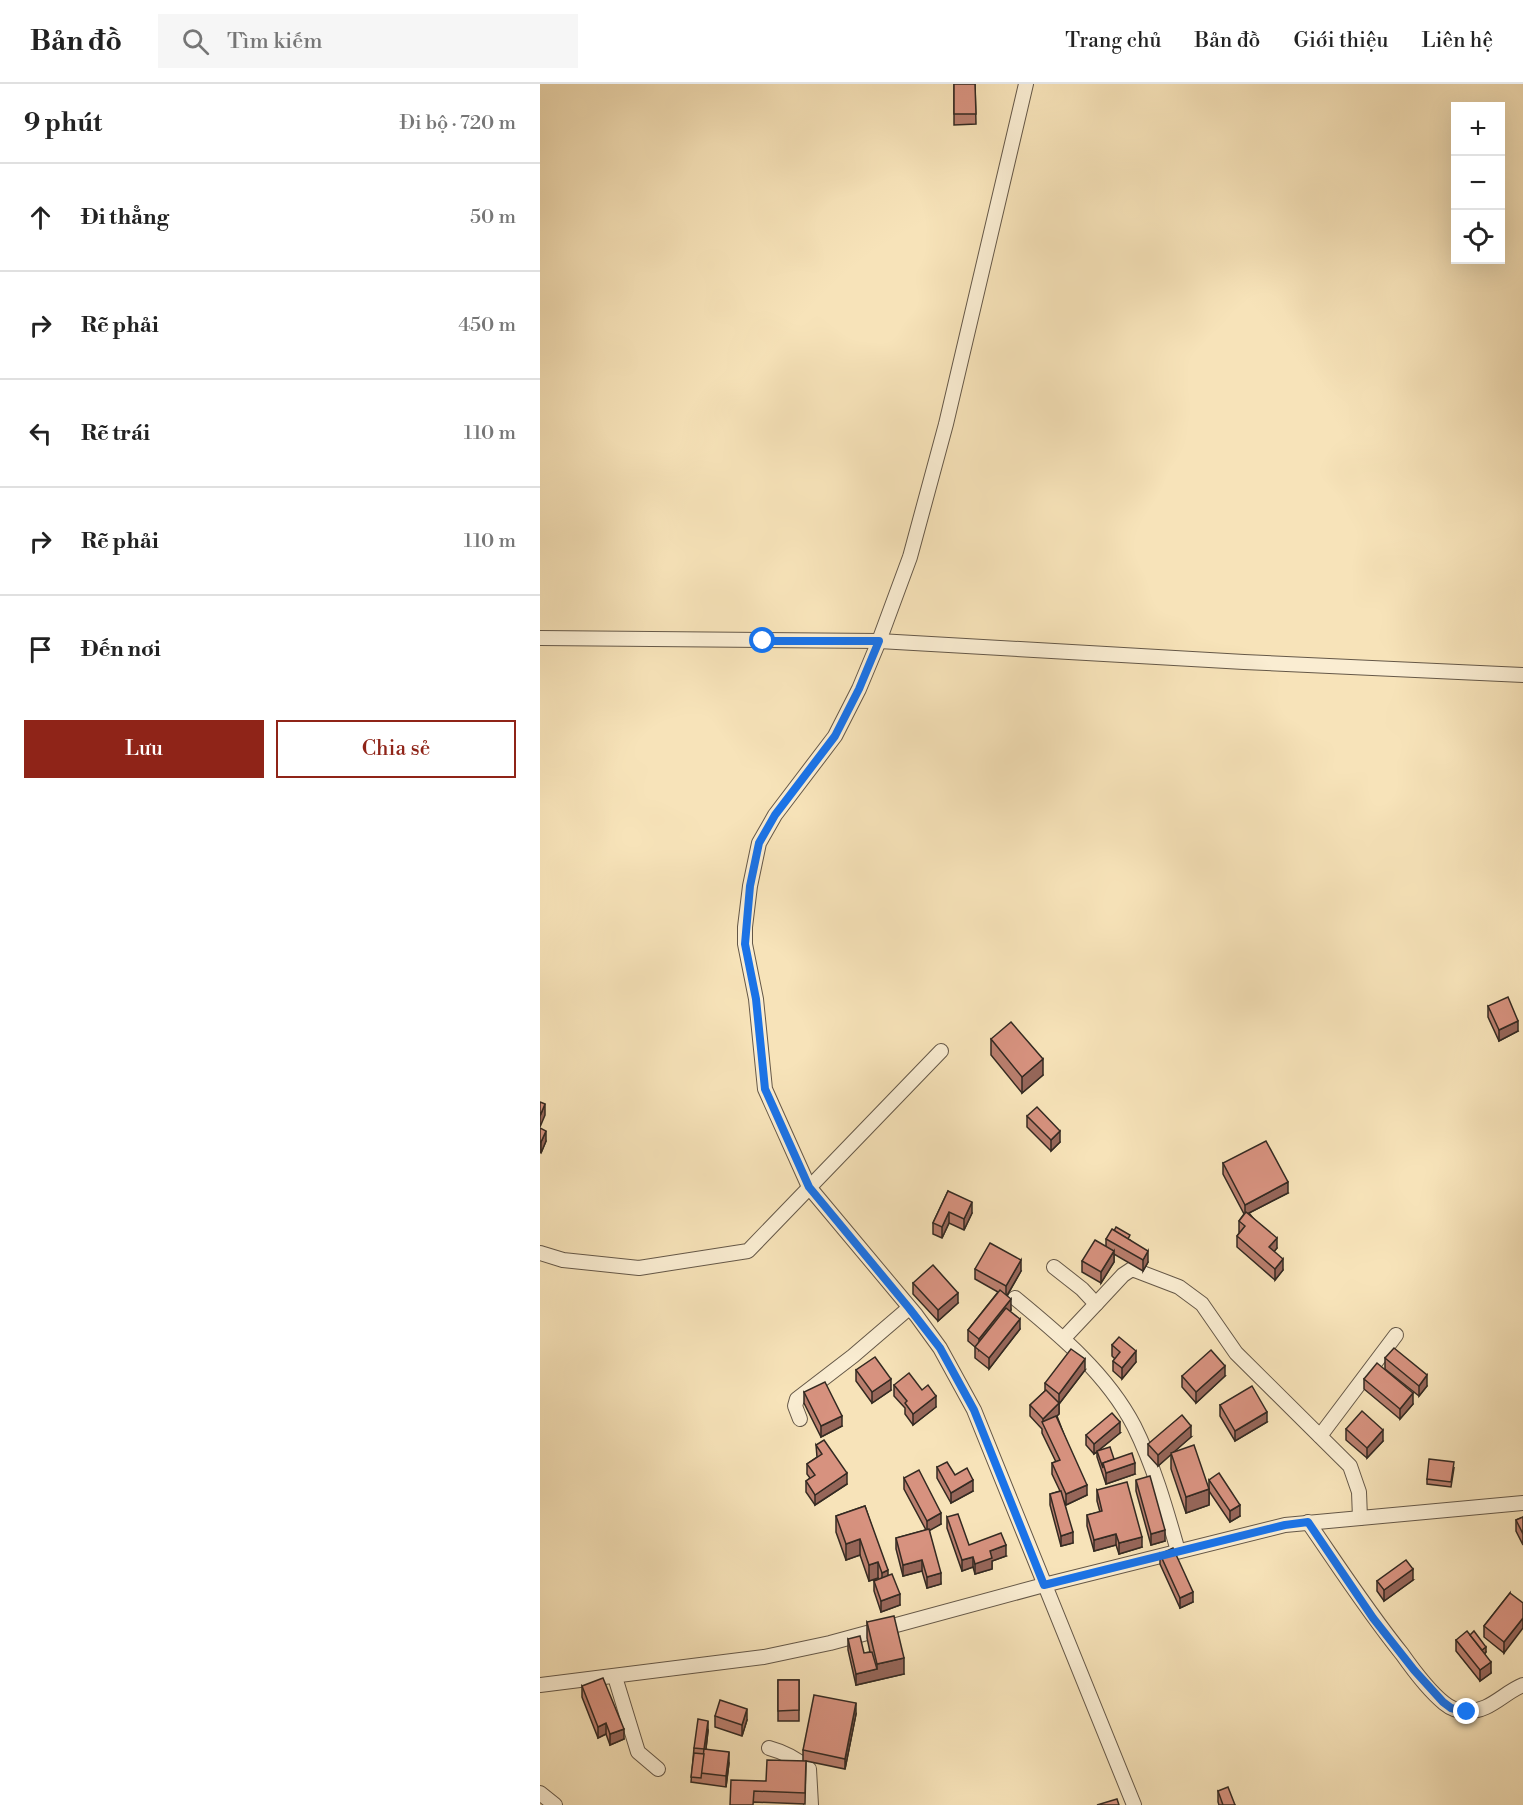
<!DOCTYPE html>
<html lang="vi">
<meta charset="utf-8">
<style>
:root{--surface:#fff;--page:#f6f6f6;--text:#222;--muted:#767676;--line:#e0e0e0;--accent:#8f2418}
body{margin:0;font-family:"Libre Bodoni",serif;background:var(--page);color:var(--text)}
.controls{position:absolute;right:18px;top:18px;display:grid;overflow:hidden;border-radius:0px;box-shadow:0 6px 24px #0002}
.controls button{width:54px;height:54px;display:grid;place-items:center;padding:0;border:0;border-bottom:2px solid var(--line);background:var(--surface);color:var(--text);font:30px sans-serif}
.stop{position:absolute;width:18px;height:18px;margin:-14px;border:4px solid #1a73e8;border-radius:50%;background:#fff}
.stop.end{background:#1a73e8;border-color:#fff;box-shadow:0 2px 6px #0008}
.list{margin:0;padding:0;list-style:none}
h2{display:flex;justify-content:space-between;align-items:center;height:78px;margin:0;padding:0 24px;font-size:26px}
h2 small{font-size:20px;font-weight:400;color:var(--muted)}
.list li{display:grid;grid-template-columns:39px 1fr auto;gap:18px;align-items:center;box-sizing:border-box;height:108px;padding:0 24px;border-top:2px solid var(--line)}
.list b{display:block;font-size:22px;white-space:nowrap}
.list em{font-size:20px;font-style:normal;color:var(--muted)}
.actions{display:flex;gap:12px;padding:18px 24px}
.actions a{flex:1;padding:14px 0;border:2px solid var(--accent);border-radius:0px;text-align:center;font-size:21px;color:var(--accent)}
.actions .main{background:var(--accent);color:#fff}
.icon{flex:none;width:33px;height:33px;fill:none;stroke:currentColor;stroke-width:2;stroke-linecap:round;stroke-linejoin:round}
.map{position:relative;flex:none;width:983px;height:1721px;overflow:hidden}
header{display:flex;align-items:center;gap:36px;box-sizing:border-box;height:84px;padding:0 30px;background:var(--surface);border-bottom:2px solid var(--line)}
header strong{font-size:28px}
nav{display:flex;gap:33px;margin-inline-start:auto;font-size:21px}
.search{width:420px;height:54px;background:var(--page);display:flex;align-items:center;gap:15px;box-sizing:border-box;padding:0 21px;border-radius:0px;color:var(--muted);font-size:22px}
main{display:flex}
aside{flex:1;background:var(--surface)}
.map>svg:first-child{display:block}
.lines{fill:none;stroke-linecap:round;stroke-linejoin:round}
.minor-casing{stroke:#655848;stroke-width:16}
.minor{stroke:#faedd2;stroke-width:14}
.wall{fill:#b97e6d;stroke:#342a22;stroke-width:1.5}
.shaded-wall{fill:#966659;stroke:#342a22;stroke-width:1.5}
.building{fill:#d7927f;stroke:#342a22;stroke-width:1.5}
.route{stroke:#1a73e8;stroke-width:8}
</style>
<header>
<strong>Bản đồ</strong>
<div class="search"><svg class="icon" aria-label="search" viewBox="0 0 24 24"><circle cx="10" cy="10" r="6"/><path d="M15 15l6 6"/></svg>Tìm kiếm</div>
<nav><a>Trang chủ</a><a>Bản đồ</a><a>Giới thiệu</a><a>Liên hệ</a></nav>
</header>
<main>
<aside>
<h2>9 phút<small>Đi bộ · 720 m</small></h2>
<ul class="list">
<li><svg class="icon" aria-label="ahead" viewBox="0 0 24 24"><path d="M12 20V5M6 11l6-6 6 6"/></svg><div><b>Đi thẳng</b></div><em>50 m</em></li>
<li><svg class="icon" aria-label="right" viewBox="0 0 24 24"><path d="M7 20v-9h11M14 6l5 5-5 5"/></svg><div><b>Rẽ phải</b></div><em>450 m</em></li>
<li><svg class="icon" aria-label="left" viewBox="0 0 24 24"><path d="M17 20v-9H6M10 6l-5 5 5 5"/></svg><div><b>Rẽ trái</b></div><em>110 m</em></li>
<li><svg class="icon" aria-label="right" viewBox="0 0 24 24"><path d="M7 20v-9h11M14 6l5 5-5 5"/></svg><div><b>Rẽ phải</b></div><em>110 m</em></li>
<li><svg class="icon" aria-label="arrive" viewBox="0 0 24 24"><path d="M6 21V4h12l-3 4 3 4H6"/></svg><div><b>Đến nơi</b></div></li>
</ul>
<div class="actions"><a class="main">Lưu</a><a>Chia sẻ</a></div>
</aside>
<div class="map">
<svg width="983" height="1721" viewBox="0 0 983 1721">
<rect width="100%" height="100%" fill="#f7e3b9"/>
<filter id="stains"><feTurbulence type="fractalNoise" baseFrequency=".00333" numOctaves="4"/><feColorMatrix values="0 0 0 0 .2 0 0 0 0 .09 0 0 0 0 .02 0 0 0 .5 -.17"/></filter>
<radialGradient id="worn" r=".72"><stop offset=".6" stop-color="#630" stop-opacity="0"/><stop offset="1" stop-color="#630" stop-opacity=".3"/></radialGradient>
<g class="lines">
<!-- minor casing -->
<g class="minor-casing">
<g id="minor">
<path d="M486 0 406 340 370 473 339 557 319 605 295 652 235 731 219 759 210 802 205 843V860L216 915 225 1005 269 1103 376 1231 400 1264 434 1326 594 1721"/>
<path d="M0 554 339 557 704 578 983 591"/>
<path d="M0 1169 23 1176 99 1184 208 1167 401 967"/>
<path d="M514 1183 542 1205 556 1220 524 1254"/>
<path d="M475 1214C520 1251 567 1290 594 1342 614 1382 626 1425 638 1467"/>
<path d="M556 1220 583 1191 592 1185 639 1203 662 1220 696 1269 810 1382 819 1408 820 1434"/>
<path d="M260 1335 255 1322 257 1315 313 1272 369 1224"/>
<path d="M780 1352 856 1251"/>
<path d="M768 1438C799 1483 828 1528 862 1570 874 1587 888 1606 904 1619 910 1624 918 1627 925 1627 949 1629 963 1609 983 1601"/>
<path d="M75 1593 98 1668 118 1685"/>
<path d="M0 1601 224 1573 290 1559 504 1501 745 1441 983 1419"/>
<path d="M229 1664C244 1668 257 1675 269 1685L271 1721"/>
<path d="M0 1709 15 1721"/>
</g>
</g>
<!-- minor -->
<use href="#minor" class="minor"/>
</g>
<!-- wall -->
<g class="wall">
<path d="M414 0H435L436 40 414 41Z"/>
<path d="M948 922 978 947 959 957 948 933Z"/>
<path d="M451 955 503 991 482 1009 451 971Z"/>
<path d="M487 1032 520 1058 511 1067 487 1043Z"/>
<path d="M0 1044 6 1057 1 1069 0 1068Z"/>
<path d="M683 1079 748 1109 709 1129 737 1164 734 1167 743 1186 735 1196 697 1163V1152L700 1148H699V1137L704 1130 683 1090Z"/>
<path d="M408 1107 432 1129 424 1146 409 1139 402 1154 393 1150V1139Z"/>
<path d="M566 1155 590 1156 608 1178 603 1187 574 1170V1178L561 1199 542 1188V1177L566 1162Z"/>
<path d="M435 1185 481 1187 467 1212 471 1226 470 1227 480 1245 449 1285 435 1274V1263L428 1257V1246L458 1208 435 1195Z"/>
<path d="M373 1199 418 1219 398 1237 373 1210Z"/>
<path d="M572 1261 596 1278 582 1295 573 1287V1277L575 1275 572 1272Z"/>
<path d="M845 1274 887 1302 879 1312 845 1285Z"/>
<path d="M316 1286 351 1306 332 1319 316 1297Z"/>
<path d="M545 1286 519 1320V1330L517 1332 547 1411 526 1421 524 1417 533 1459 521 1462 510 1421V1410L520 1407 512 1390V1379L516 1378 502 1349V1345L490 1332V1321L505 1307V1299Z"/>
<path d="M642 1292H685L656 1319 642 1303Z"/>
<path d="M824 1295 873 1320 860 1335 824 1305Z"/>
<path d="M354 1301 382 1306 396 1323 373 1341 365 1330V1324L354 1312Z"/>
<path d="M264 1308 302 1342 281 1353 264 1319Z"/>
<path d="M680 1321 727 1338 695 1357 680 1332Z"/>
<path d="M806 1345 843 1357 827 1374 806 1356Z"/>
<path d="M580 1349 558 1367 574 1375 595 1390 566 1400 557 1373V1368L554 1370 546 1361V1351Z"/>
<path d="M651 1353 632 1369 669 1405V1396L700 1432 690 1438 669 1407V1421L646 1429 631 1385V1370L618 1382 608 1371V1360Z"/>
<path d="M276 1361 307 1400 275 1421 266 1408V1397L270 1394 267 1390V1380L277 1373Z"/>
<path d="M397 1383 415 1391 433 1407 411 1419 397 1394Z"/>
<path d="M914 1384 911 1403 887 1400V1395Z"/>
<path d="M364 1394 401 1440 389 1446 401 1500 387 1504 382 1487 363 1492 356 1465V1454L386 1446 364 1405Z"/>
<path d="M596 1396 625 1457 611 1461 596 1407Z"/>
<path d="M557 1406 602 1463 579 1470 576 1461 554 1467 547 1442V1431L560 1428 557 1417Z"/>
<path d="M325 1422 348 1492 360 1521 341 1528 334 1507V1497L338 1495V1494L329 1497 320 1471 306 1476 296 1448V1432Z"/>
<path d="M407 1433 429 1461 466 1472 452 1477V1485L435 1490 433 1483 422 1487 407 1444Z"/>
<path d="M983 1433V1461L976 1447V1436Z"/>
<path d="M620 1470 653 1518 640 1524 620 1480Z"/>
<path d="M873 1496 844 1517 837 1507V1497Z"/>
<path d="M970 1509 964 1569 944 1553V1542Z"/>
<path d="M327 1538 364 1590 316 1601 308 1566V1555L324 1569 330 1568 327 1554Z"/>
<path d="M916 1556 946 1568 945 1570 951 1589 940 1597 916 1567Z"/>
<rect x="238" y="1596" width="21" height="41"/>
<path d="M42 1602 84 1655 70 1661 66 1650 58 1654 42 1613Z"/>
<path d="M316 1630 305 1685 266 1677 265 1720 214 1718 190 1721 226 1697 263 1677V1666Z"/>
<path d="M175 1632 207 1636 202 1652 175 1643Z"/>
<path d="M168 1647 166 1665 189 1679 186 1703 151 1698 154 1664Z"/>
<path d="M678 1707 695 1721H679L678 1718Z"/>
</g>
<!-- shaded-wall -->
<g class="shaded-wall">
<path d="M978 937V947L959 957V946Z"/>
<path d="M503 975V991L482 1009V993Z"/>
<path d="M5 1020V1031L0 1043V1032Z"/>
<path d="M6 1047V1057L1 1069V1058Z"/>
<path d="M520 1047V1058L511 1067V1056Z"/>
<path d="M748 1098V1109L705 1131V1121Z"/>
<path d="M432 1118V1129L424 1146V1135Z"/>
<path d="M409 1128V1139L402 1154V1143Z"/>
<path d="M737 1154V1164L729 1174V1163Z"/>
<path d="M574 1167V1178L561 1199V1188Z"/>
<path d="M608 1167V1178L603 1187V1176Z"/>
<path d="M743 1175V1186L735 1196V1185Z"/>
<path d="M481 1176V1187L466 1213V1202Z"/>
<path d="M418 1209V1219L398 1237V1226Z"/>
<path d="M471 1215V1226L439 1266V1255Z"/>
<path d="M480 1235V1245L449 1285V1274Z"/>
<path d="M596 1267V1278L582 1295V1284Z"/>
<path d="M545 1275V1286L519 1320V1310Z"/>
<path d="M685 1282V1292L656 1319V1308Z"/>
<path d="M887 1291V1302L879 1312V1302Z"/>
<path d="M351 1295V1306L332 1319V1308Z"/>
<path d="M873 1309V1320L860 1335V1325Z"/>
<path d="M396 1312V1323L373 1341V1330Z"/>
<path d="M519 1319V1330L505 1343 503 1338V1335Z"/>
<path d="M727 1328V1338L695 1357V1347Z"/>
<path d="M302 1332V1342L281 1353V1342Z"/>
<path d="M580 1338V1349L554 1370V1360Z"/>
<path d="M651 1342V1353L618 1382V1371Z"/>
<path d="M843 1346V1357L827 1374V1364Z"/>
<path d="M595 1379V1390L566 1400V1389Z"/>
<path d="M307 1389V1400L275 1421V1411Z"/>
<path d="M433 1396V1407L411 1419V1409Z"/>
<path d="M547 1401V1411L526 1421V1410Z"/>
<path d="M669 1405V1421L646 1429V1413Z"/>
<path d="M700 1421V1432L690 1438V1427Z"/>
<path d="M401 1429V1440L387 1448V1437Z"/>
<path d="M625 1446V1457L611 1461V1450Z"/>
<path d="M533 1448V1459L521 1462V1452Z"/>
<path d="M576 1450V1461L554 1467V1456Z"/>
<path d="M602 1453V1463L579 1470V1459Z"/>
<path d="M320 1455V1471L306 1476V1460Z"/>
<path d="M466 1461V1472L452 1477V1485L435 1490V1480L450 1467Z"/>
<path d="M433 1473V1483L422 1487V1476Z"/>
<path d="M382 1476V1487L363 1492V1481Z"/>
<path d="M338 1478V1494L329 1497V1481Z"/>
<path d="M873 1485V1496L844 1517V1506Z"/>
<path d="M348 1486V1502L342 1505V1489Z"/>
<path d="M401 1489V1500L387 1504V1493Z"/>
<path d="M653 1508V1518L640 1524V1514Z"/>
<path d="M360 1510V1521L341 1528V1517Z"/>
<path d="M983 1534V1544L964 1569V1558Z"/>
<path d="M946 1563V1568L939 1574V1568Z"/>
<path d="M364 1574V1590L316 1601V1590L337 1585V1580Z"/>
<path d="M951 1578V1589L940 1597V1586Z"/>
<path d="M316 1619V1630L305 1685V1675Z"/>
<path d="M207 1625V1636L202 1652V1641Z"/>
<path d="M168 1637V1647L163 1689 164 1665Z"/>
<path d="M66 1639V1650L58 1654V1643Z"/>
<path d="M84 1645V1655L70 1661V1650Z"/>
<path d="M189 1668V1679L186 1703V1692Z"/>
</g>
<!-- building -->
<g class="building">
<path d="M414 0H435L436 30H414Z"/>
<path d="M968 913 978 937 959 946 948 922Z"/>
<path d="M471 938 503 975 482 993 451 955Z"/>
<path d="M0 1018 5 1020 0 1032Z"/>
<path d="M497 1023 520 1047 511 1056 487 1032Z"/>
<path d="M0 1044 6 1047 1 1058 0 1057Z"/>
<path d="M726 1057 748 1098 705 1121 683 1079Z"/>
<path d="M408 1107 432 1118 424 1135 409 1128 402 1143 393 1139Z"/>
<path d="M706 1128 737 1154 729 1163 743 1175 735 1185 697 1152 705 1142 699 1137Z"/>
<path d="M576 1143 590 1151 588 1155 574 1147Z"/>
<path d="M572 1145 608 1167 603 1176 566 1155Z"/>
<path d="M555 1156 574 1167 561 1188 542 1177Z"/>
<path d="M450 1159 481 1176 466 1202 435 1185Z"/>
<path d="M393 1181 418 1209 398 1226 373 1199Z"/>
<path d="M460 1206 471 1215 439 1255 428 1246Z"/>
<path d="M466 1224 480 1235 449 1274 435 1263Z"/>
<path d="M579 1253 596 1267 582 1284 573 1277 580 1268 572 1261Z"/>
<path d="M854 1264 887 1291 879 1302 845 1274Z"/>
<path d="M531 1265 545 1275 519 1310 505 1299Z"/>
<path d="M671 1266 685 1282 656 1308 642 1292Z"/>
<path d="M335 1273 351 1295 332 1308 316 1286Z"/>
<path d="M837 1279 873 1309 860 1325 824 1295Z"/>
<path d="M369 1289 382 1306 388 1301 396 1312 373 1330 365 1319 367 1317 354 1301Z"/>
<path d="M285 1298 302 1332 281 1342 264 1308Z"/>
<path d="M712 1302 727 1328 695 1347 680 1321Z"/>
<path d="M506 1306 519 1319 503 1335 490 1321Z"/>
<path d="M822 1327 843 1346 827 1364 806 1345Z"/>
<path d="M572 1329 580 1338 554 1360 546 1351Z"/>
<path d="M642 1331 651 1342 618 1371 608 1360Z"/>
<path d="M516 1332 547 1401 526 1410 512 1379 520 1376 502 1338Z"/>
<path d="M284 1356 307 1389 275 1411 266 1397 275 1391 267 1380 282 1370 276 1361Z"/>
<path d="M654 1361 669 1405 646 1413 631 1369Z"/>
<path d="M570 1363 574 1375 563 1379V1384L557 1367Z"/>
<path d="M592 1369 595 1379 566 1389 563 1379Z"/>
<path d="M889 1375 914 1378 911 1398 887 1395Z"/>
<path d="M407 1378 415 1391 427 1384 433 1396 411 1409 397 1383Z"/>
<path d="M379 1386 401 1429 387 1437 364 1394Z"/>
<path d="M679 1389 700 1421 690 1427 669 1396Z"/>
<path d="M610 1392 625 1446 611 1450 596 1396Z"/>
<path d="M587 1398 602 1453 579 1459 576 1450 554 1456 547 1431 562 1427 557 1406Z"/>
<path d="M521 1407 533 1448 521 1452 510 1410Z"/>
<path d="M325 1422 348 1486 342 1489 338 1478 329 1481 320 1455 306 1460 296 1432Z"/>
<path d="M418 1430 429 1461 461 1449 466 1461 450 1467 452 1474 435 1480 433 1473 422 1476 407 1433Z"/>
<path d="M983 1433V1450L976 1436Z"/>
<path d="M389 1445 401 1489 387 1493 382 1476 363 1481 356 1454Z"/>
<path d="M633 1464 653 1508 640 1514 620 1470Z"/>
<path d="M866 1476 873 1485 844 1506 837 1497Z"/>
<path d="M352 1490 360 1510 341 1517 334 1497Z"/>
<path d="M970 1509 983 1519V1534L964 1558 944 1542Z"/>
<path d="M354 1532 364 1574 337 1580 327 1538Z"/>
<path d="M927 1547 951 1578 940 1586 916 1556Z"/>
<path d="M934 1547 946 1563 942 1566 930 1551Z"/>
<path d="M320 1552 324 1569 332 1568 337 1585 316 1590 308 1555Z"/>
<path d="M63 1594 84 1645 70 1650 66 1639 58 1643 42 1602Z"/>
<path d="M238 1596H259V1626L238 1627Z"/>
<path d="M274 1611 316 1619 305 1675 263 1666Z"/>
<path d="M180 1616 207 1625 202 1641 175 1632Z"/>
<path d="M158 1635 168 1637 164 1665 154 1664Z"/>
<path d="M164 1665 189 1668 186 1692 161 1689Z"/>
<path d="M154 1669 164 1670 161 1694 151 1693Z"/>
<path d="M227 1676 266 1677 265 1709 214 1707 213 1721H190L191 1696 226 1697Z"/>
<path d="M688 1703 695 1721H683L678 1707Z"/>
<path d="M577 1715 579 1721H557Z"/>
</g>
<g class="lines">
<!-- route -->
<path class="route" d="M223 557H339L319 605 295 652 235 731 219 759 210 802 205 860 216 915 225 1005 269 1103 369 1224 400 1264 434 1326 504 1501 745 1441 768 1438 833 1534 874 1586 903 1618 911 1624 927 1628"/>
</g>
<rect width="100%" height="100%" filter="url(#stains)"/>
<rect width="100%" height="100%" fill="url(#worn)"/>
</svg>
<div class="controls">
<button>+</button>
<button>−</button>
<button><svg class="icon" aria-label="locate" viewBox="0 0 24 24"><circle cx="12" cy="12" r="6"/><path d="M12 2v4M12 18v4M2 12h4M18 12h4"/></svg></button>
</div>
<div class="stop" style="left:223px;top:557px"></div>
<div class="stop end" style="left:927px;top:1628px"></div>
</div>
</main>
